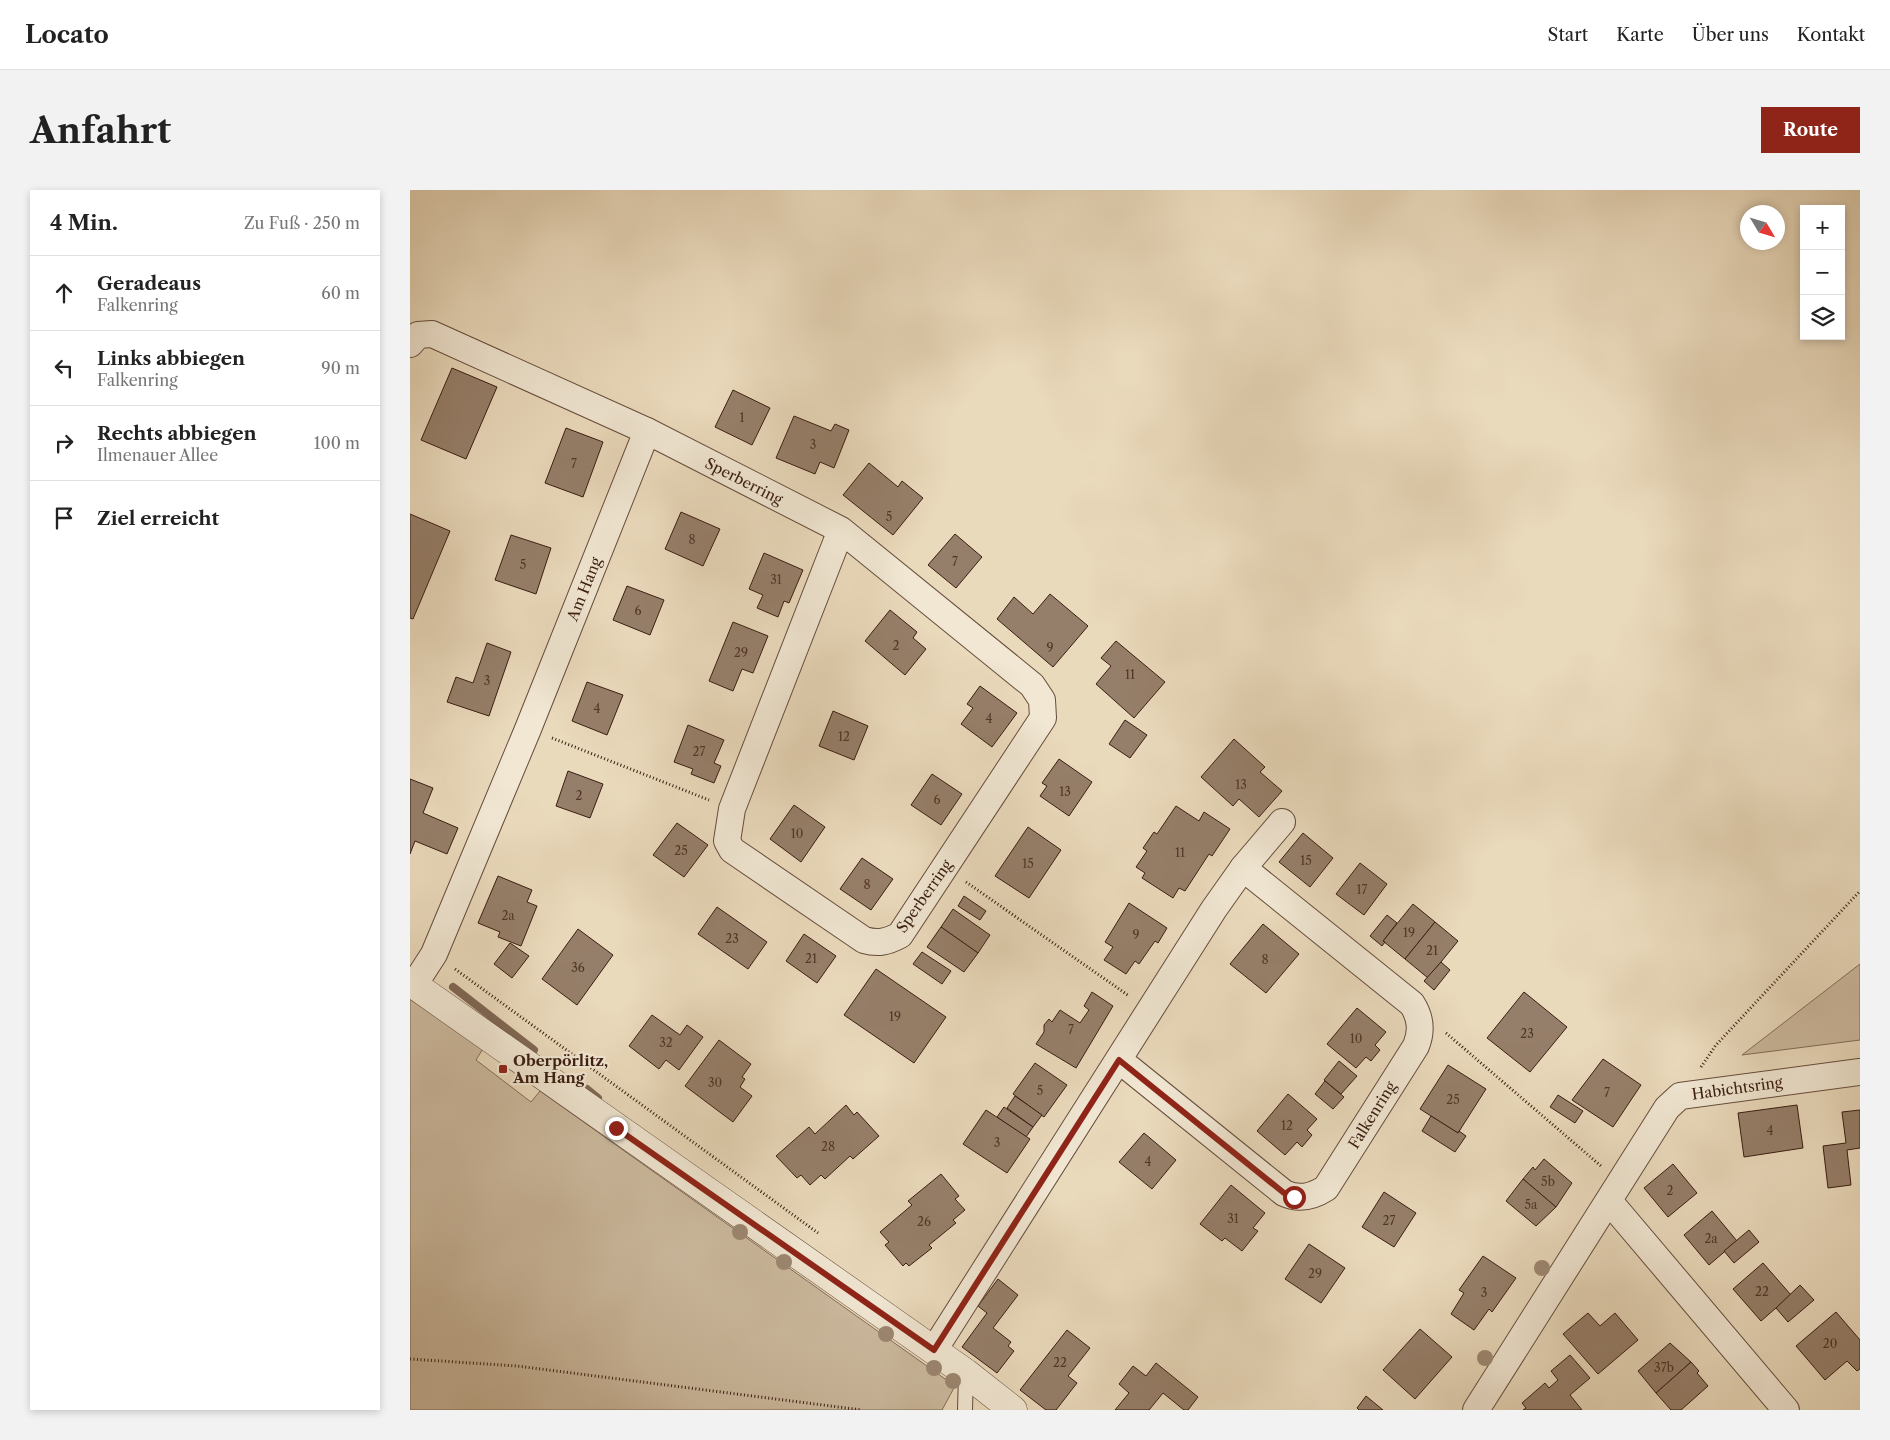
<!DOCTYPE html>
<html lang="de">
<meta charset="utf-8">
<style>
:root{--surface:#fff;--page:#f2f2f2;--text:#222;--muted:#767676;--line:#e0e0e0;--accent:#8f2418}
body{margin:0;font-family:"Libre Caslon Text",serif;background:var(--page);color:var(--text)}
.controls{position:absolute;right:15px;top:15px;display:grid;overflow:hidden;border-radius:0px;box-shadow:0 2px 8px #0003}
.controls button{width:45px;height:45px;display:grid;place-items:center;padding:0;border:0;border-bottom:1px solid var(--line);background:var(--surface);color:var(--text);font:25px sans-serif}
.compass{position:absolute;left:1330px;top:15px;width:45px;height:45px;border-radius:50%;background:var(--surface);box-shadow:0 2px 8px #0003;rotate:128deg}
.stop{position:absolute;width:15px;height:15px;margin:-11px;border:4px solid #8f2418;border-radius:50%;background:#fff}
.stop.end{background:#8f2418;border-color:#fff;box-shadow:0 1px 5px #0008}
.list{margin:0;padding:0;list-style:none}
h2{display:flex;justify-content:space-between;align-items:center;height:65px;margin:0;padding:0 20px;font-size:21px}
h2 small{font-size:16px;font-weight:400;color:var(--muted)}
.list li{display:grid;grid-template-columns:32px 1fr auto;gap:15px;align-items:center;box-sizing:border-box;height:75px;padding:0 20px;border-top:1px solid var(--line)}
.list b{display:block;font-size:19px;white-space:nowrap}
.list p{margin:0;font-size:16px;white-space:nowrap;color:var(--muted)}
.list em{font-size:16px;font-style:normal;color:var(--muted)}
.icon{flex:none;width:28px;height:28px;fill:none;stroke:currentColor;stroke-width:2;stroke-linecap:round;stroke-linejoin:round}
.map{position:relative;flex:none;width:1450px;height:1220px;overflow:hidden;border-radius:0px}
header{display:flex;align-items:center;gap:30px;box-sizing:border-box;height:70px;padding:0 25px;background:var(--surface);border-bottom:1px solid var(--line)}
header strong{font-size:24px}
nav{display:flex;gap:28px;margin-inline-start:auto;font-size:18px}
.intro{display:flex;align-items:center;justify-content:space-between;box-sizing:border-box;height:120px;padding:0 30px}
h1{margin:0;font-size:35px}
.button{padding:12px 22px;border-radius:0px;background:var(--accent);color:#fff;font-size:18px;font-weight:700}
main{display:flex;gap:30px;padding:0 30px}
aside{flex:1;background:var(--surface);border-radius:0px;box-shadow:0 2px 8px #0003}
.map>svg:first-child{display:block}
.green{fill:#ccba9f;stroke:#836c58}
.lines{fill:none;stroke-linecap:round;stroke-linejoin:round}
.stream{stroke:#806855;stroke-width:8}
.building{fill:#967f6a;stroke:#3a1d12}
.service-casing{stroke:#664c3c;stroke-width:16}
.minor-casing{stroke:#664c3c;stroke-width:28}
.tertiary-casing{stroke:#664c3c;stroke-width:29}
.path{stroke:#3a1d12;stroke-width:3;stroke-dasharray:1 2.5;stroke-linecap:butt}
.service{stroke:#f1e7d3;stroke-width:14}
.minor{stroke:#f1e7d3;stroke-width:26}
.tertiary{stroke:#f1e7d3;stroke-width:28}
.tree{fill:#9d8872}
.route{stroke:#8f2418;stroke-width:6}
.poi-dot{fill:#8f2418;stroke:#f1e7d3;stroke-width:2}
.labels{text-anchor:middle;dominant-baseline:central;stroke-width:4.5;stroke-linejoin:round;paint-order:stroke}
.number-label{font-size:12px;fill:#513628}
.street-label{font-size:15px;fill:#3a1d12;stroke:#f1e7d3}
.poi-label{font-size:15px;font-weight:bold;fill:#3a1d12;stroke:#f1e7d3;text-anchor:start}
</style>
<header>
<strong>Locato</strong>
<nav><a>Start</a><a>Karte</a><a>Über uns</a><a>Kontakt</a></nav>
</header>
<div class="intro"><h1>Anfahrt</h1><a class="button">Route</a></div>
<main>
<aside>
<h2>4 Min.<small>Zu Fuß · 250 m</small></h2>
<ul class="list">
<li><svg class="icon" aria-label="ahead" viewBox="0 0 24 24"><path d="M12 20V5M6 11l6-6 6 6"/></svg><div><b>Geradeaus</b><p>Falkenring</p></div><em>60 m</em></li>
<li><svg class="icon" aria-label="left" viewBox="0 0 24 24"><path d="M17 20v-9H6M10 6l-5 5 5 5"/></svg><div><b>Links abbiegen</b><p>Falkenring</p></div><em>90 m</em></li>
<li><svg class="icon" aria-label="right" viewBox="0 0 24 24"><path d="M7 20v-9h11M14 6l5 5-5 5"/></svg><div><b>Rechts abbiegen</b><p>Ilmenauer Allee</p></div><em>100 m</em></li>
<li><svg class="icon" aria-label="arrive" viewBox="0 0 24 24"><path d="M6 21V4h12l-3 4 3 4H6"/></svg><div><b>Ziel erreicht</b></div></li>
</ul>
</aside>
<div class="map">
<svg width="1450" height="1220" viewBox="0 0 1450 1220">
<rect width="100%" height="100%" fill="#eadabc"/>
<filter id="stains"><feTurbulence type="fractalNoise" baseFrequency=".004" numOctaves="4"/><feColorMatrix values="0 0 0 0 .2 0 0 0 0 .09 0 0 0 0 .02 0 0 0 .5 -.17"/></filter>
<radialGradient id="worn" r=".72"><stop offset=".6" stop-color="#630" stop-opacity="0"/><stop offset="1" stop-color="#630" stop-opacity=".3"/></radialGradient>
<!-- green -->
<g class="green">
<path d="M1450 774V850L1332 865Z"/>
<path d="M0 808 74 857 66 870 121 912 130 901 545 1196 532 1220H0Z"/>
</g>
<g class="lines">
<!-- stream -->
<g class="stream">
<path d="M43 797 124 860"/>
<path d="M177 899 188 908"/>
</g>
</g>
<!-- building -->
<g class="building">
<path d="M42 178 87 197 56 269 11 250Z"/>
<path d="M323 200 360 218 342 255 305 237Z"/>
<path d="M384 226 421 241 425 234 439 240 424 278 410 272 405 284 366 268Z"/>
<path d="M156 238 193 252 173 307 135 293Z"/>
<path d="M459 273 488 297 492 291 513 308 483 345 433 305Z"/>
<path d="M271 322 310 339 293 376 255 359Z"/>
<path d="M0 324 40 341 3 429 0 428Z"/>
<path d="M545 344 572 367 546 398 518 375Z"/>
<path d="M101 345 141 358 126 404 85 390Z"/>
<path d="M354 363 393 380 379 413 374 411 368 427 347 418 353 405 339 399Z"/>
<path d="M217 396 254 410 240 445 203 430Z"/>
<path d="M640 404 678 436 643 477 587 429 604 407 623 424Z"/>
<path d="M480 420 507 442 503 448 516 459 495 485 455 451Z"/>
<path d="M323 432 358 446 343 483 332 479 323 501 299 491Z"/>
<path d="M706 451 755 492 724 528 686 494 701 476 691 468Z"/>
<path d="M77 453 101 462 79 526 37 512 46 487 63 493Z"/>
<path d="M177 492 213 505 197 545 162 531Z"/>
<path d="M570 496 607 523 582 557 551 534 563 518 557 514Z"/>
<path d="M423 521 458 536 444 570 409 556Z"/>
<path d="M715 530 737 545 720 568 699 554Z"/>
<path d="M278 535 314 550 304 573 311 576 304 593 281 584 283 579 264 572Z"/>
<path d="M824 549 855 577 850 582 872 601 849 627 829 609 823 616 791 587Z"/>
<path d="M649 569 682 592 659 626 630 606 637 596 632 593Z"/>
<path d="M158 581 193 594 180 628 146 616Z"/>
<path d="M522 584 552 604 531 635 501 615Z"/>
<path d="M0 589 23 598 13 623 48 638 37 664 5 651 0 664Z"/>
<path d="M384 615 415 637 391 672 360 649Z"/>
<path d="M766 616 789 631 794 622 820 639 802 666 799 664 775 701 769 698 763 708 732 688 735 683 726 677 737 661 733 658 744 642 747 644Z"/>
<path d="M267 633 298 655 274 687 243 665Z"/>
<path d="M618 637 651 660 619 708 585 686Z"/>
<path d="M893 643 923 668 900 697 869 672Z"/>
<path d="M452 668 483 689 461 720 430 699Z"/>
<path d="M950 673 977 694 954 725 926 704Z"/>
<path d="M88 686 122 700 117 712 127 716 111 756 88 747 90 742 68 733Z"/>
<path d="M554 706 576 721 570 730 548 716Z"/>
<path d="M719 713 757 738 748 753 745 751 729 774 725 771 716 784 694 770 703 757 695 752Z"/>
<path d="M1003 714 1025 732 995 769 973 751Z"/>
<path d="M307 717 357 752 338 779 288 744Z"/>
<path d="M543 719 580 745 568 763 531 737Z"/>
<path d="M977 725 987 733 973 751 975 752 972 756 960 746Z"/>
<path d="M1025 732 1048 751 1018 788 995 769Z"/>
<path d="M853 734 889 764 856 803 820 774Z"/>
<path d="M531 737 568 763 554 782 517 757Z"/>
<path d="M168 739 203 765 167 815 132 789Z"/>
<path d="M394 744 426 766 407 793 376 771Z"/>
<path d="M100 753 119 766 102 788 84 774Z"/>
<path d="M512 762 541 781 532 794 503 774Z"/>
<path d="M1031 772 1040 780 1024 800 1014 791Z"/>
<path d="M466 779 536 827 504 873 434 825Z"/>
<path d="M682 802 703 816 666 878 626 854 634 842V835L639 829 642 832 650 820 670 833 679 820 674 816Z"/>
<path d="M1114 802 1157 837 1120 882 1077 848Z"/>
<path d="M947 818 976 842 965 855 970 860 961 871 956 867 946 878 917 854Z"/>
<path d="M242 825 270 845 277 835 293 847 269 880 256 870 249 879 219 856Z"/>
<path d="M309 850 341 874 332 887 335 889 330 897 342 906 323 932 275 896Z"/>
<path d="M1193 869 1231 895 1203 937 1162 910Z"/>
<path d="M929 871 947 886 931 904 914 890Z"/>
<path d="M625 873 657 895 634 927 603 904Z"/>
<path d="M1038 875 1076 899 1048 943 1010 919Z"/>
<path d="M915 891 934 907 923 919 905 904Z"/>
<path d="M878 904 907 929 897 940 902 945 892 957 887 952 875 965 847 941Z"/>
<path d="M1148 905 1173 921 1165 933 1140 917Z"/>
<path d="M605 906 632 925 623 937 597 918Z"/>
<path d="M436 915 444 925 447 922 469 946 443 969 440 966 415 989 411 985 400 995 391 985 387 988 366 966 399 937 405 944Z"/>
<path d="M1387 915 1393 958 1334 967 1328 923Z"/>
<path d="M594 917 623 937 616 947 587 927Z"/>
<path d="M576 920 620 949 597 983 553 954Z"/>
<path d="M1450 920V958L1437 960 1441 995 1418 998 1413 956 1436 953 1432 922Z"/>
<path d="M1021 926 1048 943 1049 941 1056 946 1045 962 1012 941Z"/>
<path d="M734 943 766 970 742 999 709 972Z"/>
<path d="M1134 969 1162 993 1146 1017 1113 989 1123 977 1125 980Z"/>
<path d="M1263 974 1287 1003 1258 1027 1234 998Z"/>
<path d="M531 984 549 1006 545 1009 555 1020 543 1030 546 1033 519 1055 522 1058 499 1076 496 1073 493 1076 475 1055 479 1052 470 1042 502 1015 498 1011Z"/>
<path d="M1113 989 1146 1017 1126 1036 1096 1011Z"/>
<path d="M821 995 855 1023 843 1038 848 1041 832 1061 815 1048 812 1051 790 1034Z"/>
<path d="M974 1002 1006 1023 984 1057 952 1037Z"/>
<path d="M1302 1021 1327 1051 1299 1075 1274 1045Z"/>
<path d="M1339 1040 1349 1052 1324 1073 1314 1061Z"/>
<path d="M899 1054 935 1078 911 1113 875 1089Z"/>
<path d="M1073 1066 1106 1088 1082 1122 1079 1119 1064 1140 1041 1124 1054 1103 1049 1100Z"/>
<path d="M1353 1073 1381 1105 1351 1131 1323 1099Z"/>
<path d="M588 1089 608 1105 583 1138 601 1152 598 1156 604 1161 587 1183 552 1157 577 1123 568 1116Z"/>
<path d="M1390 1095 1404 1110 1378 1132 1366 1118Z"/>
<path d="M1426 1122 1450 1150V1179L1447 1181 1437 1171 1415 1190 1386 1156Z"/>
<path d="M1178 1123 1190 1136 1205 1123 1228 1150 1188 1184 1153 1144Z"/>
<path d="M1010 1139 1042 1167 1005 1209 973 1180Z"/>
<path d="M657 1140 680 1158 658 1186 667 1193 646 1220H636L610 1200Z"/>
<path d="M1260 1153 1281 1172 1246 1203 1228 1181Z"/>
<path d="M1160 1165 1180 1188 1160 1205 1172 1220H1113L1116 1218 1112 1213 1135 1193 1139 1198 1148 1190 1141 1181Z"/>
<path d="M1281 1172 1289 1181 1287 1183 1298 1196 1271 1220H1261L1246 1203Z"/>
<path d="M746 1173 788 1207 778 1220H774L753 1203 739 1220H705L719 1203 709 1194 723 1176 736 1186Z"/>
<path d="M956 1206 973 1220H949L947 1218Z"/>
</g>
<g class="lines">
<!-- service casing -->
<g class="service-casing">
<path id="service" d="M555 1220 556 1183"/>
</g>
<!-- minor casing -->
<g class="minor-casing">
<g id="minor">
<path d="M0 154 8 145 22 144 237 241 431 340 622 495 632 510 633 528 490 745C477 752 468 754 454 750L322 660 317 651 322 619 431 340"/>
<path d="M4 795 24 764 118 539 237 241"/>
<path d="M709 870 874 1003C889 1010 902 1007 916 998L1006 856C1012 841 1011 828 1002 814L833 678"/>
<path d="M1199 1011 1376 1220"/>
<path d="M524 1160 804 719 833 678 872 632"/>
<path d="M1066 1220 1257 918 1270 906 1450 882"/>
</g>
</g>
<!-- tertiary casing -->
<g class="tertiary-casing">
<path id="tertiary" d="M0 792 556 1183 603 1220"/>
</g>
<!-- path -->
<g class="path">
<path d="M142 548 299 610"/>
<path d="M556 692 719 806"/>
<path d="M45 779 408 1043"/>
<path d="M1036 843 1191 976"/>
<path d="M1291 877 1306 855 1450 701"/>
<path d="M0 1169 107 1176 452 1220"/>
</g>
<!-- service -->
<use href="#service" class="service"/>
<!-- minor -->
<use href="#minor" class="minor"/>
<!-- tertiary -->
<use href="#tertiary" class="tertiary"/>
</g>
<!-- trees -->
<g class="tree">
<circle cx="330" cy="1042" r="8"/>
<circle cx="374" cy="1072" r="8"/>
<circle cx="1132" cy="1078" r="8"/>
<circle cx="476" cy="1144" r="8"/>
<circle cx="1075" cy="1168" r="8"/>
<circle cx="524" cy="1178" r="8"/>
<circle cx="543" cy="1191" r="8"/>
</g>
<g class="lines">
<!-- route -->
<path class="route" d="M206 938 524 1160 709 870 874 1003 884 1007"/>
</g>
<!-- markers -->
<rect class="poi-dot" x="88" y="874" width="10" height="10" rx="2.5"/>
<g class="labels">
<!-- number labels -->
<g class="number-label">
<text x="332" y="227">1</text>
<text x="403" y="254">3</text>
<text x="164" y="273">7</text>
<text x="479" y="326">5</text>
<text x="282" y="349">8</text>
<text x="545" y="371">7</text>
<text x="113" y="374">5</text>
<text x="366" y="389">31</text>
<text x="228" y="420">6</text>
<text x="486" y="455">2</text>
<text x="640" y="457">9</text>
<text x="331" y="462">29</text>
<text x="720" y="484">11</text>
<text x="77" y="490">3</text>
<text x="187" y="518">4</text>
<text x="579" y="528">4</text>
<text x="434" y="546">12</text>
<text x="289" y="561">27</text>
<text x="831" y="594">13</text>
<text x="655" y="601">13</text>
<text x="169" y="605">2</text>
<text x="527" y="609">6</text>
<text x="387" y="643">10</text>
<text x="271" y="660">25</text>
<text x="770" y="662">11</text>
<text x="896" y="670">15</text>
<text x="618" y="673">15</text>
<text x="457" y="694">8</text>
<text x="952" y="699">17</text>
<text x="98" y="725">2a</text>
<text x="999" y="742">19</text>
<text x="726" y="744">9</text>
<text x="322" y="748">23</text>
<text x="1022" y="760">21</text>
<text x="401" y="768">21</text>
<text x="855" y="769">8</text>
<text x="168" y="777">36</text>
<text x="485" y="826">19</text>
<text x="661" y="839">7</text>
<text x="1117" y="843">23</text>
<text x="946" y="848">10</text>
<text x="256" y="852">32</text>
<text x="305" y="892">30</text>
<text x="630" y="900">5</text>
<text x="1197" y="902">7</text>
<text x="1043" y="909">25</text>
<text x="877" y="935">12</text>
<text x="1360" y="940">4</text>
<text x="587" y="952">3</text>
<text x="418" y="956">28</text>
<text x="738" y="971">4</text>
<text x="1138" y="991">5b</text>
<text x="1260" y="1000">2</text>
<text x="1121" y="1014">5a</text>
<text x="823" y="1028">31</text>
<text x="979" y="1030">27</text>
<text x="514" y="1031">26</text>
<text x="1301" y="1048">2a</text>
<text x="905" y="1083">29</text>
<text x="1352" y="1101">22</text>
<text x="1074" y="1102">3</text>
<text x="1420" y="1153">20</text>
<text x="650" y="1172">22</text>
<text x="1254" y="1177">37b</text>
</g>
<!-- street labels -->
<g class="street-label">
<text transform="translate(334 291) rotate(27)">Sperberring</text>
<text transform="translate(174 399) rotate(-68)">Am Hang</text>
<text transform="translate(514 706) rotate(-55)">Sperberring</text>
<text transform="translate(1327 898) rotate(-8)">Habichtsring</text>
<text transform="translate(962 925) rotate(-58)">Falkenring</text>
</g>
<!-- poi labels -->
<g class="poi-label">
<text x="103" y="870">Oberpörlitz,<tspan x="103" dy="17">Am Hang</tspan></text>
</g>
</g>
<rect width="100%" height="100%" filter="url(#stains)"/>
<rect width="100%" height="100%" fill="url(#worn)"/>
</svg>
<div class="controls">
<button>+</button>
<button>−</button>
<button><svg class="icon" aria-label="layers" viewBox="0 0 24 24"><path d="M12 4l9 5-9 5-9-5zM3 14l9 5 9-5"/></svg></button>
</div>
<svg class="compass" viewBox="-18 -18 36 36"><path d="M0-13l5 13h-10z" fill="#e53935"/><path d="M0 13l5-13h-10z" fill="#767676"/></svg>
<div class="stop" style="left:884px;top:1007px"></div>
<div class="stop end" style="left:206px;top:938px"></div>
</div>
</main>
